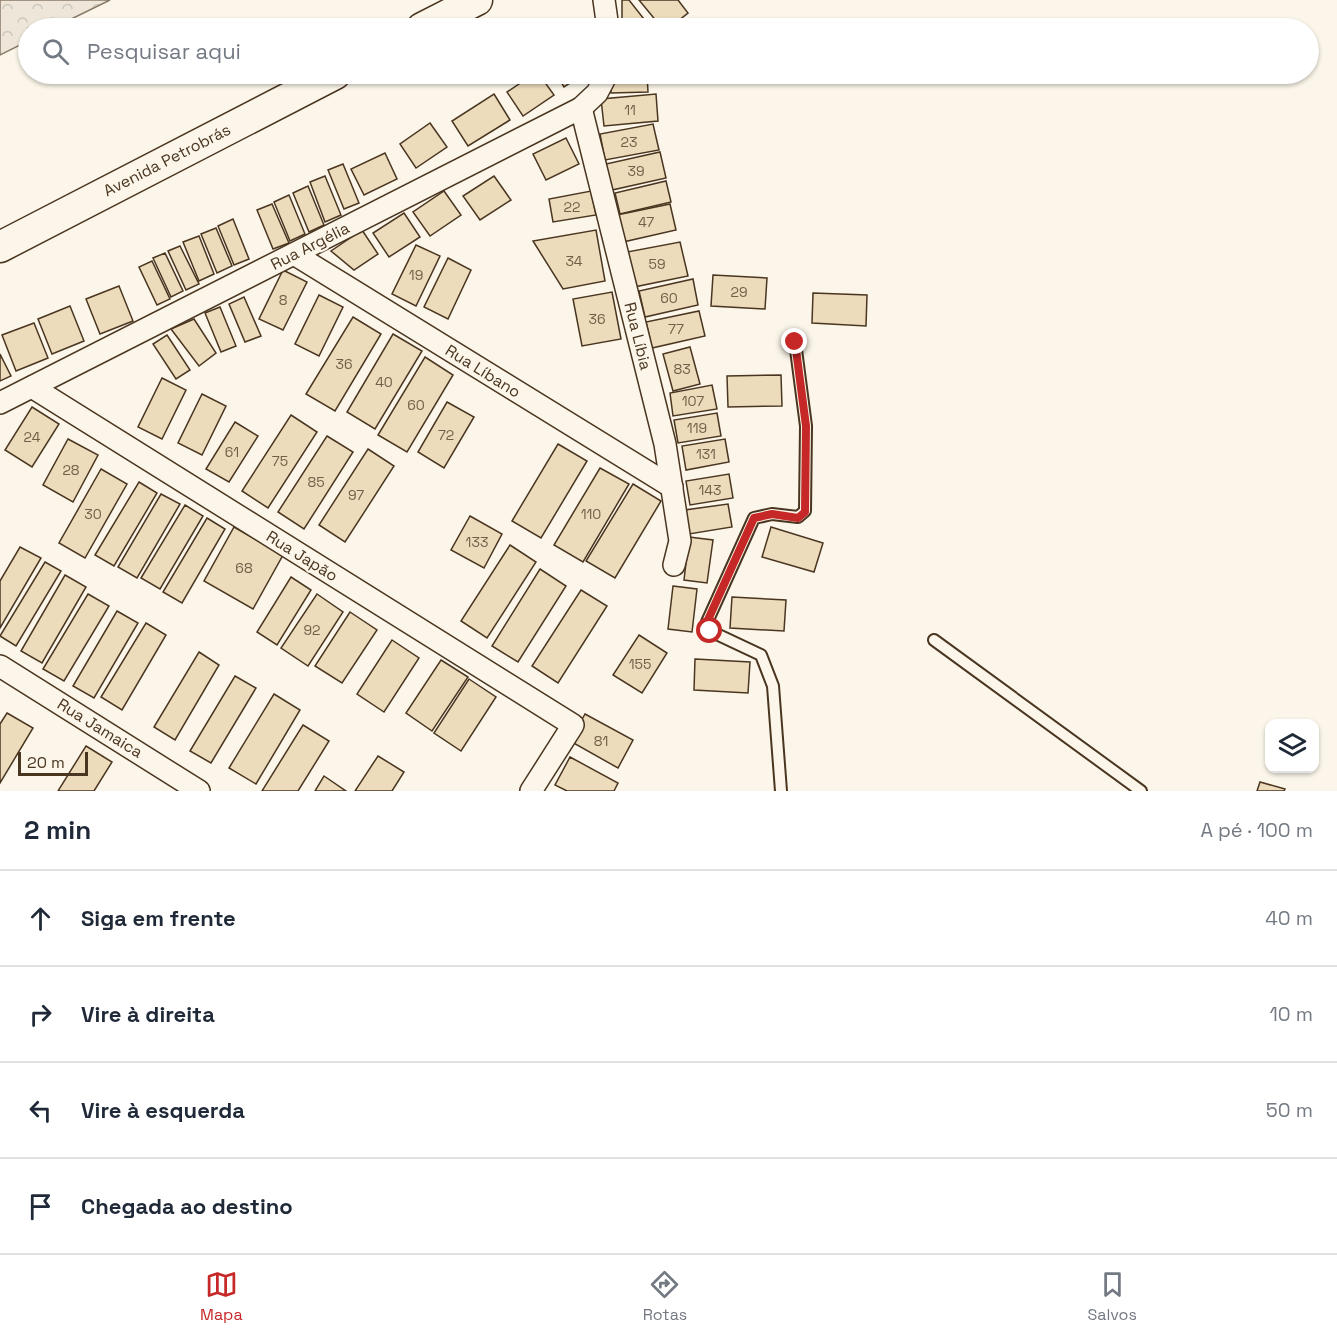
<!DOCTYPE html>
<html lang="pt">
<meta charset="utf-8">
<style>
:root{--surface:#fff;--page:#f6f6f7;--text:#1f2937;--muted:#747a83;--line:#e0e1e3;--accent:#c62828}
body{margin:0;font-family:"Space Grotesk",sans-serif;background:var(--page);color:var(--text)}
.controls{position:absolute;right:18px;bottom:18px;display:grid;overflow:hidden;border-radius:12px;box-shadow:0 2px 4px #0004}
.controls button{width:54px;height:54px;display:grid;place-items:center;padding:0;border:0;border-bottom:2px solid var(--line);background:var(--surface);color:var(--text);font:30px sans-serif}
.scale{position:absolute;left:18px;bottom:15px;width:70px;box-sizing:border-box;padding-left:6px;border:3px solid #4a3520;border-top:0;font-size:16px;line-height:21px;white-space:nowrap;color:#4a3520;-webkit-text-stroke:4px #fbf6e9;paint-order:stroke}
.stop{position:absolute;width:18px;height:18px;margin:-14px;border:4px solid #c62828;border-radius:50%;background:#fff}
.stop.end{background:#c62828;border-color:#fff;box-shadow:0 2px 6px #0008}
.list{margin:0;padding:0;list-style:none}
h2{display:flex;justify-content:space-between;align-items:center;height:78px;margin:0;padding:0 24px;font-size:26px}
h2 small{font-size:20px;font-weight:400;color:var(--muted)}
.list li{display:grid;grid-template-columns:39px 1fr auto;gap:18px;align-items:center;box-sizing:border-box;height:96px;padding:0 24px;border-top:2px solid var(--line)}
.list b{display:block;font-size:22px;white-space:nowrap}
.list em{font-size:20px;font-style:normal;color:var(--muted)}
.icon{flex:none;width:33px;height:33px;fill:none;stroke:currentColor;stroke-width:2;stroke-linecap:round;stroke-linejoin:round}
.map{position:relative;flex:none;width:1337px;height:791px;overflow:hidden}
.search{position:absolute;background:var(--surface);box-shadow:0 2px 4px #0004;left:18px;right:18px;top:18px;height:66px;display:flex;align-items:center;gap:15px;box-sizing:border-box;padding:0 21px;border-radius:33px;color:var(--muted);font-size:22px}
.sheet{height:462px;background:var(--surface)}
nav{display:flex;justify-content:space-around;align-items:center;box-sizing:border-box;height:84px;border-top:2px solid var(--line);background:var(--surface);font-size:16px;color:var(--muted)}
nav a{display:grid;justify-items:center;gap:3px}
nav .on{color:var(--accent)}
.map>svg:first-child{display:block}
.forest{fill:url(#forest-crowns);stroke:#887966;stroke-width:1.5}
.building{fill:#ecdcbc;stroke:#4a3520;stroke-width:1.5}
.lines{fill:none;stroke-linecap:round;stroke-linejoin:round}
.lane-casing{stroke:#4a3520;stroke-width:14}
.street-casing{stroke:#4a3520;stroke-width:24}
.secondary-casing{stroke:#4a3520;stroke-width:33}
.lane{stroke:#fbf6e9;stroke-width:10}
.street{stroke:#fbf6e9;stroke-width:21}
.secondary{stroke:#fbf6e9;stroke-width:30}
.route{stroke:#c62828;stroke-width:8}
.labels{text-anchor:middle;dominant-baseline:central;stroke-width:4.5;stroke-linejoin:round;paint-order:stroke}
.number-label{font-size:14px;fill:#725f47}
.street-label{font-size:16px;fill:#4a3520;stroke:#fbf6e9}
</style>
<div class="map">
<svg width="1337" height="791" viewBox="0 0 1337 791">
<defs>
<pattern id="forest-crowns" width="20" height="18" patternUnits="userSpaceOnUse" patternTransform="scale(1.5)"><rect width="20" height="18" fill="#ede6d9"/><path d="M2 6a3 3 0 1 1 6 0M12 15a3 3 0 1 1 6 0" fill="none" stroke="#cdc6ba"/></pattern>
</defs>
<rect width="100%" height="100%" fill="#fbf6e9"/>
<!-- forest -->
<path class="forest" d="M0 0H110L53 28H28V41L0 55Z"/>
<!-- building -->
<g class="building">
<path d="M622 0H629L651 28H622Z"/>
<path d="M639 0H678L688 13 669 28H662Z"/>
<path d="M534 74H539L554 95 523 116 507 92Z"/>
<path d="M556 74H584L564 87Z"/>
<path d="M610 74H647L648 92 611 93Z"/>
<path d="M494 94 510 120 468 146 452 121Z"/>
<path d="M656 94 658 121 604 126 601 99Z"/>
<path d="M430 123 447 147 416 168 400 144Z"/>
<path d="M653 124 659 150 605 160 600 134Z"/>
<path d="M566 138 579 164 546 180 533 154Z"/>
<path d="M660 152 666 178 612 190 606 164Z"/>
<path d="M385 153 397 179 364 195 351 169Z"/>
<path d="M343 164 359 203 344 209 328 170Z"/>
<path d="M325 176 341 215 325 222 310 182Z"/>
<path d="M494 176 511 200 480 220 463 196Z"/>
<path d="M666 181 671 202 620 214 615 193Z"/>
<path d="M308 186 324 225 309 232 293 193Z"/>
<path d="M444 191 461 215 430 236 413 212Z"/>
<path d="M591 191 596 215 553 222 549 199Z"/>
<path d="M289 195 305 234 290 241 274 202Z"/>
<path d="M272 204 289 243 273 249 257 210Z"/>
<path d="M670 204 676 230 623 242 617 215Z"/>
<path d="M404 213 420 237 389 257 373 233Z"/>
<path d="M233 219 249 259 234 265 218 226Z"/>
<path d="M216 228 232 266 217 273 201 234Z"/>
<path d="M362 230 378 254 354 270 331 251Z"/>
<path d="M596 230 605 281 563 289 533 241Z"/>
<path d="M199 236 214 274 199 281 183 242Z"/>
<path d="M680 242 688 276 634 287 627 252Z"/>
<path d="M416 245 440 256 416 306 392 294Z"/>
<path d="M180 246 199 284 186 290 168 251Z"/>
<path d="M165 253 183 291 171 297 153 258Z"/>
<path d="M448 258 471 270 448 319 424 307Z"/>
<path d="M152 261 170 299 157 305 139 267Z"/>
<path d="M283 270 307 282 283 330 259 319Z"/>
<path d="M713 275 767 278 765 309 711 306Z"/>
<path d="M693 279 698 305 645 317 639 291Z"/>
<path d="M119 286 133 321 100 334 86 299Z"/>
<path d="M612 292 621 339 582 346 573 299Z"/>
<path d="M813 293 867 295 866 326 812 323Z"/>
<path d="M319 295 343 307 319 356 295 344Z"/>
<path d="M244 297 261 336 245 342 229 304Z"/>
<path d="M70 306 84 341 52 354 38 319Z"/>
<path d="M220 307 236 346 221 352 205 313Z"/>
<path d="M699 311 705 336 652 348 646 322Z"/>
<path d="M353 317 381 334 335 411 306 394Z"/>
<path d="M194 319 216 353 199 366 171 329Z"/>
<path d="M34 323 48 358 16 371 2 335Z"/>
<path d="M393 334 422 351 375 429 347 412Z"/>
<path d="M167 335 190 370 176 379 153 344Z"/>
<path d="M690 347 700 384 673 391 663 354Z"/>
<path d="M0 354 11 376 0 381Z"/>
<path d="M425 357 453 375 407 452 378 435Z"/>
<path d="M781 375 782 406 728 407 727 376Z"/>
<path d="M162 378 186 390 162 439 138 427Z"/>
<path d="M712 385 717 409 673 416 670 393Z"/>
<path d="M202 394 226 406 202 455 178 443Z"/>
<path d="M447 402 474 417 444 468 418 452Z"/>
<path d="M32 407 59 424 32 467 5 450Z"/>
<path d="M717 413 721 436 678 443 674 420Z"/>
<path d="M291 415 317 432 268 508 242 491Z"/>
<path d="M235 422 258 436 229 482 206 469Z"/>
<path d="M327 436 353 452 304 529 278 512Z"/>
<path d="M68 439 98 455 73 502 43 485Z"/>
<path d="M725 439 729 462 686 470 682 446Z"/>
<path d="M558 444 587 461 541 538 512 521Z"/>
<path d="M368 449 394 466 345 542 319 525Z"/>
<path d="M600 468 629 484 583 562 554 545Z"/>
<path d="M101 469 127 484 85 558 59 543Z"/>
<path d="M729 474 733 498 690 505 686 481Z"/>
<path d="M139 482 157 493 114 566 95 555Z"/>
<path d="M633 484 661 501 615 578 586 561Z"/>
<path d="M161 494 180 504 137 578 118 567Z"/>
<path d="M728 504 732 527 689 534 685 510Z"/>
<path d="M185 505 203 516 160 589 141 578Z"/>
<path d="M470 516 502 534 484 568 451 550Z"/>
<path d="M207 518 225 529 182 603 163 592Z"/>
<path d="M234 527 283 555 253 609 204 581Z"/>
<path d="M771 527 823 543 814 572 762 557Z"/>
<path d="M689 537 713 540 707 583 684 580Z"/>
<path d="M510 545 536 562 487 638 461 621Z"/>
<path d="M20 547 41 558 0 628V581Z"/>
<path d="M45 562 61 571 16 646 0 636Z"/>
<path d="M540 569 566 586 518 662 492 646Z"/>
<path d="M65 575 86 587 42 663 21 651Z"/>
<path d="M291 577 311 590 277 645 257 632Z"/>
<path d="M673 586 697 589 692 632 668 629Z"/>
<path d="M581 590 607 606 558 683 532 666Z"/>
<path d="M88 594 109 606 64 681 43 669Z"/>
<path d="M317 594 343 612 308 666 281 648Z"/>
<path d="M732 597 786 600 784 631 730 628Z"/>
<path d="M117 611 138 623 94 698 73 686Z"/>
<path d="M350 612 377 630 342 683 315 666Z"/>
<path d="M146 623 166 635 122 710 101 697Z"/>
<path d="M639 635 667 653 642 693 613 675Z"/>
<path d="M392 640 419 658 384 712 357 694Z"/>
<path d="M199 652 219 665 175 740 154 727Z"/>
<path d="M695 659 750 662 748 693 694 690Z"/>
<path d="M441 660 468 677 432 731 406 713Z"/>
<path d="M235 676 256 688 211 763 190 751Z"/>
<path d="M469 679 496 697 461 751 434 733Z"/>
<path d="M274 694 300 710 256 784 229 768Z"/>
<path d="M7 713 33 728 0 783V724Z"/>
<path d="M585 714 633 740 618 768 570 741Z"/>
<path d="M303 725 329 741 298 791H262Z"/>
<path d="M86 746 112 762 94 791H58Z"/>
<path d="M378 756 404 772 392 791H355Z"/>
<path d="M570 757 618 783 614 791H567L555 785Z"/>
<path d="M324 776 346 791H315Z"/>
<path d="M1260 782 1285 789 1284 791H1257Z"/>
</g>
<g class="lines">
<!-- lane casing -->
<g class="lane-casing">
<g id="lane">
<path d="M934 640 1141 791"/>
<path d="M781 791 773 686 761 655 710 631 707 622 754 518 772 514 798 517 805 511 806 426 795 342"/>
</g>
</g>
<!-- street casing -->
<g class="street-casing">
<g id="street">
<path d="M604 0 608 28"/>
<path d="M581 108 665 444 680 541 674 565"/>
<path d="M294 254 672 487"/>
<path d="M32 387 573 725 531 791"/>
<path d="M0 403 581 108 597 93 607 74"/>
<path d="M0 666 199 791"/>
</g>
</g>
<!-- secondary casing -->
<g class="secondary-casing">
<g id="secondary">
<path d="M422 28 477 0"/>
<path d="M0 247 335 74"/>
</g>
</g>
<!-- lane -->
<use href="#lane" class="lane"/>
<!-- street -->
<use href="#street" class="street"/>
<!-- secondary -->
<use href="#secondary" class="secondary"/>
</g>
<g class="lines">
<!-- route -->
<path class="route" d="M710 631 707 622 754 518 772 514 798 518 805 512 806 426 795 342"/>
</g>
<g class="labels">
<!-- number labels -->
<g class="number-label">
<text x="630" y="110">11</text>
<text x="629" y="142">23</text>
<text x="636" y="171">39</text>
<text x="572" y="207">22</text>
<text x="646" y="222">47</text>
<text x="574" y="261">34</text>
<text x="657" y="264">59</text>
<text x="416" y="275">19</text>
<text x="739" y="292">29</text>
<text x="669" y="298">60</text>
<text x="283" y="300">8</text>
<text x="597" y="319">36</text>
<text x="676" y="329">77</text>
<text x="344" y="364">36</text>
<text x="682" y="369">83</text>
<text x="384" y="382">40</text>
<text x="693" y="401">107</text>
<text x="416" y="405">60</text>
<text x="697" y="428">119</text>
<text x="446" y="435">72</text>
<text x="32" y="437">24</text>
<text x="232" y="452">61</text>
<text x="706" y="454">131</text>
<text x="280" y="461">75</text>
<text x="71" y="470">28</text>
<text x="316" y="482">85</text>
<text x="710" y="490">143</text>
<text x="356" y="495">97</text>
<text x="93" y="514">30</text>
<text x="591" y="514">110</text>
<text x="477" y="542">133</text>
<text x="244" y="568">68</text>
<text x="312" y="630">92</text>
<text x="640" y="664">155</text>
<text x="601" y="741">81</text>
</g>
<!-- street labels -->
<g class="street-label">
<text transform="translate(167 160) rotate(-27)">Avenida Petrobrás</text>
<text transform="translate(310 246) rotate(-27)">Rua Argélia</text>
<text transform="translate(638 336) rotate(76)">Rua Líbia</text>
<text transform="translate(483 371) rotate(32)">Rua Líbano</text>
<text transform="translate(302 556) rotate(32)">Rua Japão</text>
<text transform="translate(100 728) rotate(32)">Rua Jamaica</text>
</g>
</g>
</svg>
<div class="controls">
<button><svg class="icon" aria-label="layers" viewBox="0 0 24 24"><path d="M12 4l9 5-9 5-9-5zM3 14l9 5 9-5"/></svg></button>
</div>
<div class="scale">20 m</div>
<div class="stop" style="left:710px;top:631px"></div>
<div class="stop end" style="left:795px;top:342px"></div>
<div class="search"><svg class="icon" aria-label="search" viewBox="0 0 24 24"><circle cx="10" cy="10" r="6"/><path d="M15 15l6 6"/></svg>Pesquisar aqui</div>
</div>
<section class="sheet">
<h2>2 min<small>A pé · 100 m</small></h2>
<ul class="list">
<li><svg class="icon" aria-label="ahead" viewBox="0 0 24 24"><path d="M12 20V5M6 11l6-6 6 6"/></svg><div><b>Siga em frente</b></div><em>40 m</em></li>
<li><svg class="icon" aria-label="right" viewBox="0 0 24 24"><path d="M7 20v-9h11M14 6l5 5-5 5"/></svg><div><b>Vire à direita</b></div><em>10 m</em></li>
<li><svg class="icon" aria-label="left" viewBox="0 0 24 24"><path d="M17 20v-9H6M10 6l-5 5 5 5"/></svg><div><b>Vire à esquerda</b></div><em>50 m</em></li>
<li><svg class="icon" aria-label="arrive" viewBox="0 0 24 24"><path d="M6 21V4h12l-3 4 3 4H6"/></svg><div><b>Chegada ao destino</b></div></li>
</ul>
</section>
<nav>
<a class="on"><svg class="icon" aria-label="map" viewBox="0 0 24 24"><path d="M3 6l6-2 6 2 6-2v14l-6 2-6-2-6 2zM9 4v14M15 6v14"/></svg>Mapa</a>
<a><svg class="icon" aria-label="directions" viewBox="0 0 24 24"><path d="M12 3l9 9-9 9-9-9zM9 14v-3h6M13 9l2 2-2 2"/></svg>Rotas</a>
<a><svg class="icon" aria-label="saved" viewBox="0 0 24 24"><path d="M7 4h10v16l-5-4-5 4z"/></svg>Salvos</a>
</nav>
